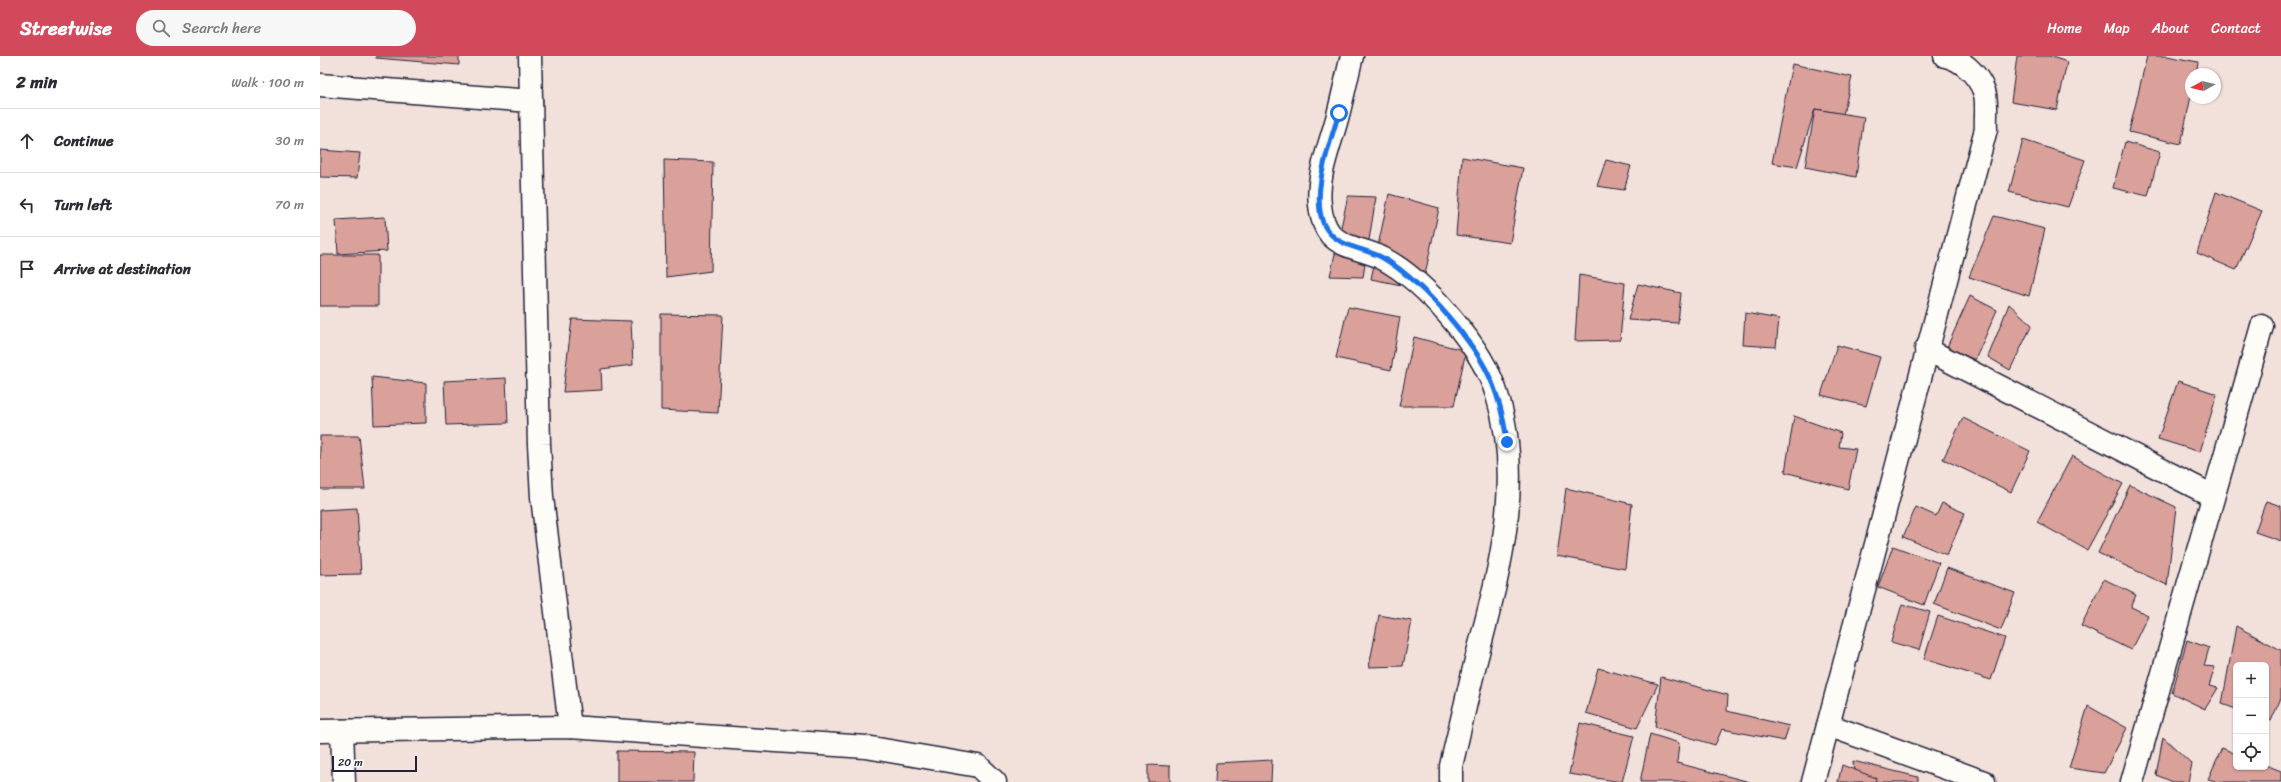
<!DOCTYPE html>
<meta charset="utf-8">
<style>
:root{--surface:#fff;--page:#f7f7f7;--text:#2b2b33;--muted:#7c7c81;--line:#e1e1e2;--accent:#d1495b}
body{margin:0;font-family:Sriracha,sans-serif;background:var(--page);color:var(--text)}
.controls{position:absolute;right:12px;bottom:12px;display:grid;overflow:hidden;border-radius:6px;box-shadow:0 1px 3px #0004}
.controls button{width:36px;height:36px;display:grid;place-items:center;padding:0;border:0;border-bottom:1px solid var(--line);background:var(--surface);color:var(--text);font:20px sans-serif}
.compass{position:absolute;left:1865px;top:12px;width:36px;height:36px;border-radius:50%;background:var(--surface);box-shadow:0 1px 3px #0004;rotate:262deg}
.scale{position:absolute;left:12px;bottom:10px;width:85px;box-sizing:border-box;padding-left:4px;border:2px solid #22223b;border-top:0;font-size:11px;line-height:14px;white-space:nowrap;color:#22223b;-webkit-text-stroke:3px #fdfcf7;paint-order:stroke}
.stop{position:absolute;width:12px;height:12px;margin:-9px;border:3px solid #1a73e8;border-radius:50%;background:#fff}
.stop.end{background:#1a73e8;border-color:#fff;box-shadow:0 1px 4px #0008}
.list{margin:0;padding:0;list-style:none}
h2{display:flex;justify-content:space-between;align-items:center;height:52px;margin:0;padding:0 16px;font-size:17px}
h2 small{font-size:13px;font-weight:400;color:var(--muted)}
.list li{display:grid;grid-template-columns:26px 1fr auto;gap:12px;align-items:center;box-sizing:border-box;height:64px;padding:0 16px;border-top:1px solid var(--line)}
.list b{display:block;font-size:15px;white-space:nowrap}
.list em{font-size:13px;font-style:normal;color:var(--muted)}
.icon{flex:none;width:22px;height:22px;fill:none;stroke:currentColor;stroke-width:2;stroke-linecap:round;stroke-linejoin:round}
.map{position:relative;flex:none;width:1961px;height:726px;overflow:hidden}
header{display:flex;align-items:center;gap:24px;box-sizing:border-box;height:56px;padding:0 20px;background:var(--accent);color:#fff}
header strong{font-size:19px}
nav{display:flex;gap:22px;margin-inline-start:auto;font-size:14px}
.search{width:280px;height:36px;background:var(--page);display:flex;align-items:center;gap:10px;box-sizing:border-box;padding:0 14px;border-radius:22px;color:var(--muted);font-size:15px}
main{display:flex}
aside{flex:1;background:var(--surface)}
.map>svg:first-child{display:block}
.building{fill:#daa09a;stroke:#22223b}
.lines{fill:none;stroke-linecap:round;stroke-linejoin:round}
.minor-casing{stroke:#22223b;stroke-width:25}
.minor{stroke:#fdfcf7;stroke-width:22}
.route{stroke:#1a73e8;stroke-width:5}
</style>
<header>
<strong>Streetwise</strong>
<div class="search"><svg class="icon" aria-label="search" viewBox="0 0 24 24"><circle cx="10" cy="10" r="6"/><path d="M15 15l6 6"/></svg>Search here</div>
<nav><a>Home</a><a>Map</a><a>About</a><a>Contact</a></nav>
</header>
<main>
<aside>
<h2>2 min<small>Walk · 100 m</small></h2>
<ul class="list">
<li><svg class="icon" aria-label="ahead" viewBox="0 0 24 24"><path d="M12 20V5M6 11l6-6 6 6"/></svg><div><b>Continue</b></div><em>30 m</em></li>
<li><svg class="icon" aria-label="left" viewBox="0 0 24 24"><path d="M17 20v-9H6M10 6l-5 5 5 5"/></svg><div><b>Turn left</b></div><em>70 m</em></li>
<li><svg class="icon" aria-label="arrive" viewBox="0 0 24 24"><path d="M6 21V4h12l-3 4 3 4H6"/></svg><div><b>Arrive at destination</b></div></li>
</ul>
</aside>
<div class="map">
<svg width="1961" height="726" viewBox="0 0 1961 726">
<rect width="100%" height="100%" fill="#f2e0db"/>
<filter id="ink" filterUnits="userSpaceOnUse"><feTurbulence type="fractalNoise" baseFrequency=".025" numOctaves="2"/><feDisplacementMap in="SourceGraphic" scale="8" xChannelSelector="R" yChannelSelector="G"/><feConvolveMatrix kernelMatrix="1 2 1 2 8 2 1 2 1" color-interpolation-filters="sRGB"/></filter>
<g filter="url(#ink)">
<!-- building -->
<g class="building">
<path d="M56 0H139V9L56 2Z"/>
<path d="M1697 0H1729L1747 6 1737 54 1691 46Z"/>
<path d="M1827 0H1847L1878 6 1876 18H1871V40L1861 88 1809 76Z"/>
<path d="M1472 8 1532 21 1523 58 1495 53 1477 111 1452 107Z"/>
<path d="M1495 53 1544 61 1536 121 1485 111Z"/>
<path d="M1703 84 1765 104 1748 151 1689 136Z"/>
<path d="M1805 86 1840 96 1828 140 1793 132Z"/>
<path d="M0 94 40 97 37 122 0 121Z"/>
<path d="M1142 101 1203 112 1190 187 1136 179Z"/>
<path d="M344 104 393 106 391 215 346 221Z"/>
<path d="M1286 104 1311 110 1304 134 1277 130Z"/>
<path d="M1896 136 1942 155 1916 214 1877 197Z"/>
<path d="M1069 138 1119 152 1102 233 1051 223Z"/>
<path d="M1028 140 1056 141 1043 221 1010 220Z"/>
<path d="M1674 160 1725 173 1709 240 1649 221Z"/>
<path d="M65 161 67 195 18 198 16 164Z"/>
<rect x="0" y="199" width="58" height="51"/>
<path d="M1259 219 1305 227 1300 284 1255 285Z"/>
<path d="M1318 228 1361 237 1358 267 1308 264Z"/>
<path d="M1650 240 1677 254 1655 304 1627 291Z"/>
<path d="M1689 248 1712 269 1690 314 1668 301Z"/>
<path d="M1028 251 1080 261 1071 314 1016 302Z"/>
<path d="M1425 257 1459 263 1456 291 1423 289Z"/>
<path d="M341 258 403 259 398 357 341 354Z"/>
<path d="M252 263 311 265 313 309 281 313 282 334 243 336Z"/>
<path d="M1094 281 1146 295 1134 350H1079Z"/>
<path d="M1517 289 1560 301 1546 350 1501 339Z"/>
<path d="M52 321 106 327V367L54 369Z"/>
<path d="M186 322 188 367 126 369 124 325Z"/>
<path d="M1858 325 1897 338 1880 396 1838 383Z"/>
<path d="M1474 360 1521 377 1519 391 1536 393 1528 433 1465 416Z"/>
<path d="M1643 362 1710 395 1691 436 1623 403Z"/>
<path d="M0 380H39L45 433H0Z"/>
<path d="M1752 400 1803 428 1767 494 1717 466Z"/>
<path d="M1810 429 1856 451 1847 529 1778 497Z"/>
<path d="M1246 432 1312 448 1305 513 1237 500Z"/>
<path d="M1946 445 1961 450V485L1935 476Z"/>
<path d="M1622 447 1645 457 1627 499 1583 481 1596 451 1616 460Z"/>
<path d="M37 452 41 518 0 519V454Z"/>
<path d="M1573 490 1619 507 1604 549 1558 531Z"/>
<path d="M1627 512 1695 537 1681 574 1614 548Z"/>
<path d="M1784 523 1816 539 1811 551 1828 559 1811 594 1761 570Z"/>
<path d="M1582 548 1610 556 1599 594 1571 586Z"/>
<path d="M1059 559 1092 565 1083 610 1049 611Z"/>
<path d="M1618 560 1685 582 1671 624 1604 603Z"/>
<path d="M1916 570 1961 594V642L1951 665 1946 663V609H1916V653L1902 648Z"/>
<path d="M1867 584 1889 592 1884 610 1895 611 1889 630 1898 632 1885 653 1852 637Z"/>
<path d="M1278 612 1338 628 1317 672 1266 657Z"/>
<path d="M1341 621 1408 639 1407 655 1469 670 1464 685 1402 673 1395 689 1335 671Z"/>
<path d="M1768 650 1807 672 1784 717 1749 712Z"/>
<path d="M1260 667 1314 680 1302 726 1249 718Z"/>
<path d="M1330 678 1359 687 1357 707 1430 726H1320Z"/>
<path d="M1843 681 1872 708 1868 726H1853L1836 719Z"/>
<path d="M1902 692 1916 698V711H1946V709L1961 715V726H1899L1888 723Z"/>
<path d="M297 695 374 696 373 726H297Z"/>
<path d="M952 704 951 726H895L896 707Z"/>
<path d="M1533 705 1598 721V726H1535Z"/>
<path d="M828 709 850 710V726H828Z"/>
<path d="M1522 709 1556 722 1555 726H1518Z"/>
</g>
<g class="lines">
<!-- minor casing -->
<g class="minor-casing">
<g id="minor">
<path d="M210 0 219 388 222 441 250 671"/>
<path d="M1032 0C1027 20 1023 40 1018 59 1011 87 996 120 1000 149 1001 160 1004 171 1011 179 1024 193 1046 193 1062 202 1106 225 1163 292 1177 339 1205 428 1178 520 1155 608 1147 642 1139 676 1131 710V726"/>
<path d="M0 29 211 45"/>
<path d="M1606 293 1893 440"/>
<path d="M1508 669 1664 726"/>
<path d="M0 675 250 671 546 691 658 710 675 726"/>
<path d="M22 675 24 726"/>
<path d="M1493 726 1666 73C1665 62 1668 45 1664 35 1658 19 1642 3 1625 0"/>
<path d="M1812 726 1942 270"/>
</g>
</g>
<!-- minor -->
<use href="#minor" class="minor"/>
</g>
</g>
<g class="lines" filter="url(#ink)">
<!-- route -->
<path class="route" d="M1019 57C1010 87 990 139 1004 169 1016 192 1043 191 1063 202 1085 215 1103 233 1120 251 1160 296 1179 325 1187 386"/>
</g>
</svg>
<div class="controls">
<button>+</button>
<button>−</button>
<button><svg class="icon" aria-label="locate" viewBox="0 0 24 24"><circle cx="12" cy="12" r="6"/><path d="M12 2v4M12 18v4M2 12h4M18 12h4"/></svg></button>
</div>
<svg class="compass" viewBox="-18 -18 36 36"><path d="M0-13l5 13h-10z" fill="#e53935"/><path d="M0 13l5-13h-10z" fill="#7c7c81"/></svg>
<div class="scale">20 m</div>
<div class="stop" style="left:1019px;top:57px"></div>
<div class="stop end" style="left:1187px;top:386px"></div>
</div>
</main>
